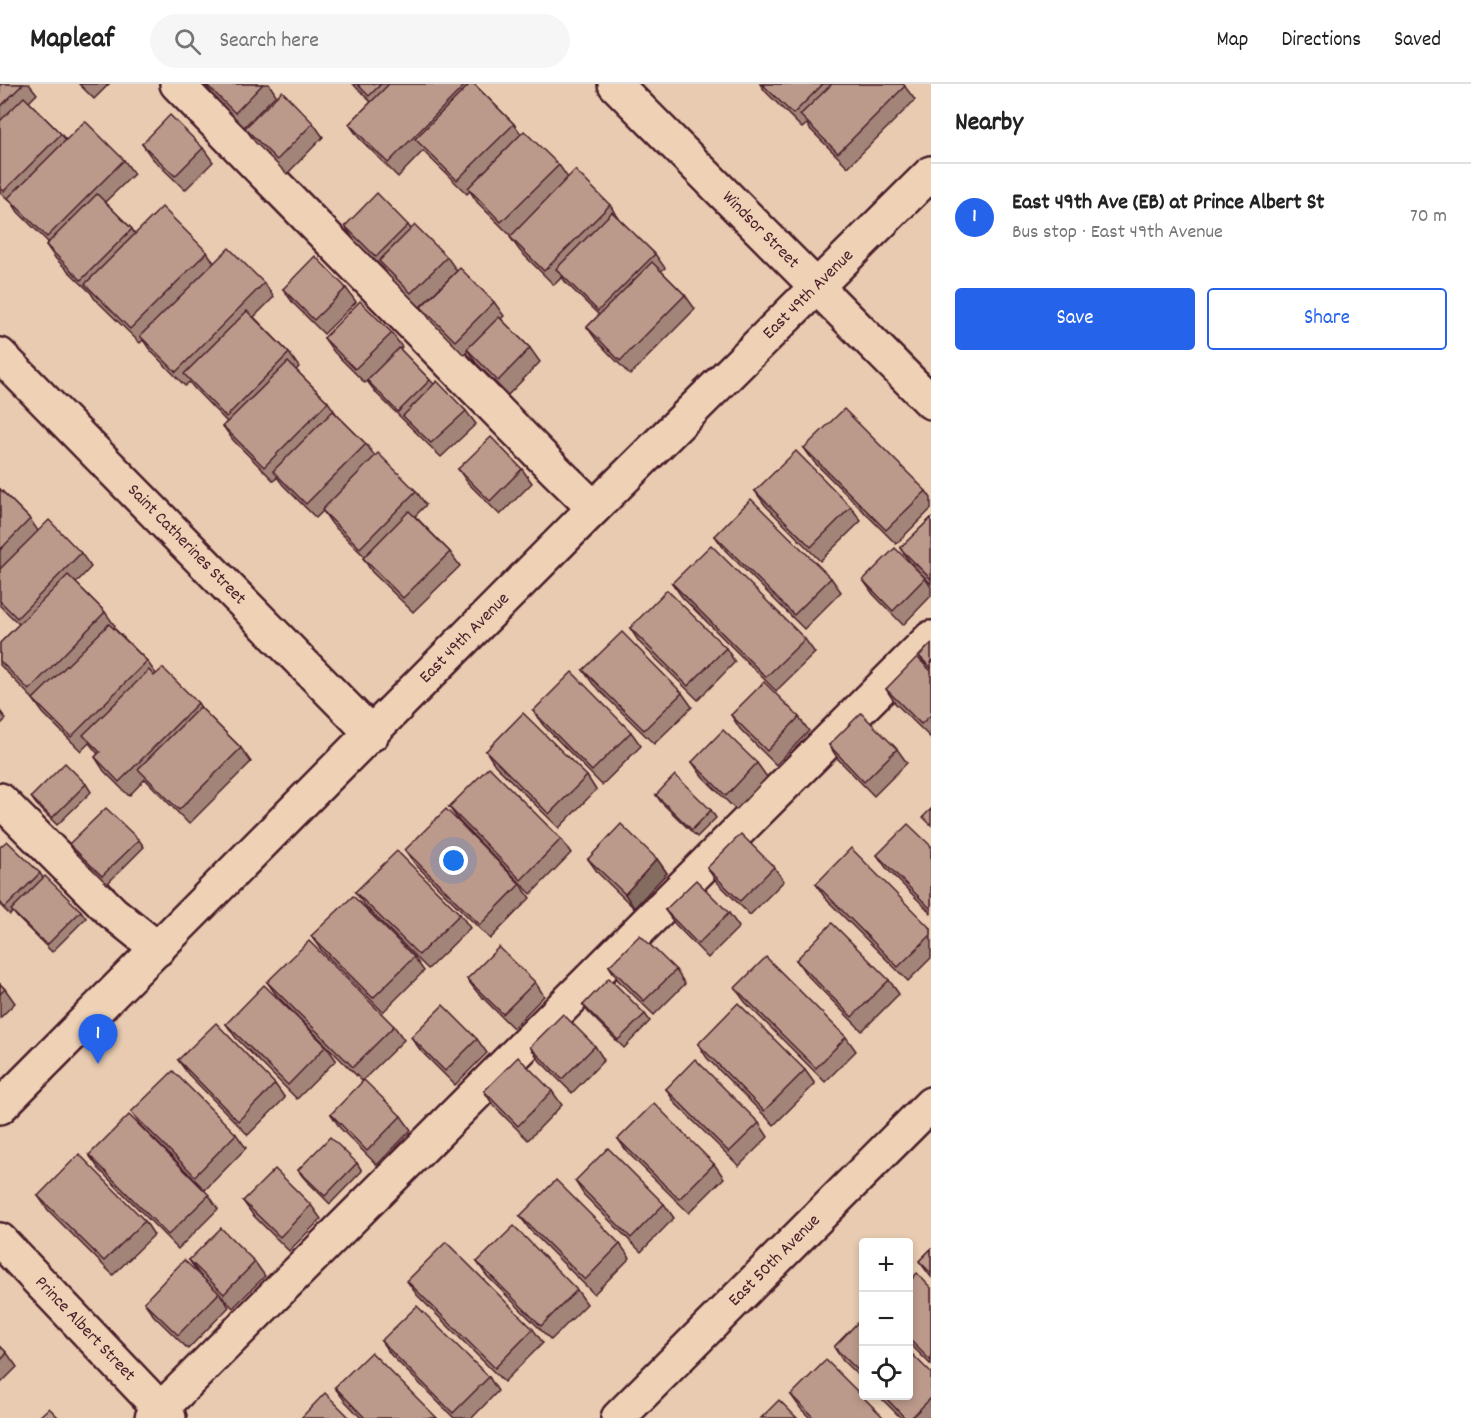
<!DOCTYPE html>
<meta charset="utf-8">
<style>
:root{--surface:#fff;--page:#f6f6f6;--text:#222;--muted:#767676;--line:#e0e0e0;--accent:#2563eb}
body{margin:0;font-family:Dekko,sans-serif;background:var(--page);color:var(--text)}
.controls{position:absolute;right:18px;bottom:18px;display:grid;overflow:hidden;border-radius:6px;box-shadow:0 3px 9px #0003}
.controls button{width:54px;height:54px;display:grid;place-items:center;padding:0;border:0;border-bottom:2px solid var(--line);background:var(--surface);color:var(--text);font:30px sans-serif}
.you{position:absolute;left:454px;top:777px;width:21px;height:21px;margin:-15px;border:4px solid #fff;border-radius:50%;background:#1a73e8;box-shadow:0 0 0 9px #1a73e833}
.badge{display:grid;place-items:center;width:39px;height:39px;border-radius:50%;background:var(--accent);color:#fff;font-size:20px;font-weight:700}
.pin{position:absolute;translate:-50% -50px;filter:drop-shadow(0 2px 3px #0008)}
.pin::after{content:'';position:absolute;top:32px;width:21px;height:18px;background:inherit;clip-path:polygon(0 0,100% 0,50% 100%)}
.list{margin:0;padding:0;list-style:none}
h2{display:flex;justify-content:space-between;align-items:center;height:78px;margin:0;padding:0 24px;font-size:26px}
h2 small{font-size:20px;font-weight:400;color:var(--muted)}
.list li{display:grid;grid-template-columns:39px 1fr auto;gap:18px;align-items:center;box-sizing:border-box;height:108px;padding:0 24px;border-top:2px solid var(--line)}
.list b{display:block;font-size:22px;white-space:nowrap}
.list p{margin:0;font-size:20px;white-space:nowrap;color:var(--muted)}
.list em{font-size:20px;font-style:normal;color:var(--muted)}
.actions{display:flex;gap:12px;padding:18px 24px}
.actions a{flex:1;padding:14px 0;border:2px solid var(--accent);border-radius:6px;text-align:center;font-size:21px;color:var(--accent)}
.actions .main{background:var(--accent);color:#fff}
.icon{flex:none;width:33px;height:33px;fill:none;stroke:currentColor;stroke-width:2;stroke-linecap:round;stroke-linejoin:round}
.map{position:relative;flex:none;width:931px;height:1334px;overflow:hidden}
header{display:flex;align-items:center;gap:36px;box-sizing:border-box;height:84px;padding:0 30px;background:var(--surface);border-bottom:2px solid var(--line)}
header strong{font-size:28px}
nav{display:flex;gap:33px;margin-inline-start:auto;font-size:21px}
.search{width:420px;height:54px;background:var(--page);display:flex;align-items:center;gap:15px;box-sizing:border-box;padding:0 21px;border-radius:33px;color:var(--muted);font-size:22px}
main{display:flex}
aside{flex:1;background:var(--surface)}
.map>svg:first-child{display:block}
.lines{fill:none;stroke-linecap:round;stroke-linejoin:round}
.minor-casing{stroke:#4a1f2b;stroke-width:38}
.minor{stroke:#efd2b6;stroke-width:33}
.wall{fill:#a28478;stroke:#4a1f2b;stroke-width:1.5}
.shaded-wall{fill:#846c61;stroke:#4a1f2b;stroke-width:1.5}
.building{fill:#bc9a8b;stroke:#4a1f2b;stroke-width:1.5}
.labels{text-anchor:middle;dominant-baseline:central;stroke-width:4.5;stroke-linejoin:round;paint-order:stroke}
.street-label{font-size:18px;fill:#4a1f2b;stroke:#efd2b6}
</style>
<header>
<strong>Mapleaf</strong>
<div class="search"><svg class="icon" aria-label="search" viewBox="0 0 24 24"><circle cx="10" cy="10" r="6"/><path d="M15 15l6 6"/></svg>Search here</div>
<nav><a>Map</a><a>Directions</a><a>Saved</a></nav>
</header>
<main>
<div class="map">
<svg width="931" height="1334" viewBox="0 0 931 1334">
<rect width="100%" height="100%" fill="#e8cbb0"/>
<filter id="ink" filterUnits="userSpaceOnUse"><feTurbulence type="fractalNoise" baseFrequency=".0167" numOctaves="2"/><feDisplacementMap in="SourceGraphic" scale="12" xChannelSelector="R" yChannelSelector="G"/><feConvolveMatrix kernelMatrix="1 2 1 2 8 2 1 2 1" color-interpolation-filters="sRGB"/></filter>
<g filter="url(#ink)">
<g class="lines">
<!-- minor casing -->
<g class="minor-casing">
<g id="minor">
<path d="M177 0 556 387 594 424"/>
<path id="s1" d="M615 0 931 318"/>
<path id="s2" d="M0 271 372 650"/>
<path d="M0 716 112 828 158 865"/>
<path id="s3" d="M0 1023 594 424 931 89"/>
<path id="s4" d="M0 1156 169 1334"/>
<path d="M152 1334 931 554"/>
<path id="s5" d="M618 1334 931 1020"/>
</g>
</g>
<!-- minor -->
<use href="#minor" class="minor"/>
</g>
<!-- wall -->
<g class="wall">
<path d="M0 0H29L37 10 29 18 61 50 66 56 124 76 134 90 105 118 132 145 135 150 207 168 214 179 264 199 274 213 254 233 289 269 299 283 296 286 328 318 337 331 366 360 375 372 416 407 426 421 415 432 450 468 460 482 413 528 372 488 363 474 364 472 332 440 323 427 316 434 283 401 277 393 274 397 233 356 223 342 227 338 194 304 189 298 185 302 150 266 143 256 140 259 94 214 91 209 56 175 46 161 48 158 18 128 13 120 0 108Z"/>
<path d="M79 0H109L94 15Z"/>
<path d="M205 0H269L276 11 244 43 213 11Z"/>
<path d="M353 0H474L514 40 521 50 559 81 568 94 610 121 619 135 655 170 665 184 661 187 685 211 695 225 630 291 597 257 587 243 599 231 566 199 562 193 554 201 520 167 510 153 511 152 477 118 470 107 467 110 423 67 398 93 359 54 349 40 371 18Z"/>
<path d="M760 0H903L915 16 848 83 810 45 807 40 802 44 765 7Z"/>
<path d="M313 39 323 53 287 90 255 58 245 44Z"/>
<path d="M142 60 203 64 213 78 185 106 152 74Z"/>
<path d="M408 141 411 145 447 173 457 187 420 223 388 191 384 185 354 156 345 142Z"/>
<path d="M346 204 356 218 324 250 293 219 283 205Z"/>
<path d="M494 218 504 232 501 235 530 264 540 278 508 311 476 279 468 267 464 271 431 237 421 223Z"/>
<path d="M392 249 402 263 400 265 430 296 434 300 466 327 476 340 441 373 377 310 367 297 365 299 334 268 324 254Z"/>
<path d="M804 364 926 407 931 414V425L896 460 814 378Z"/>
<path d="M458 385H522L532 399 500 431 468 399Z"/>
<path d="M0 405 30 435 38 447 81 469 91 483 76 499 105 528 115 542 114 544 147 577 156 590 198 619 202 625 241 664 251 678 189 740 145 695 129 712 104 687 95 673 98 670 89 659 81 667 43 629 33 615 0 581V559L19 540 0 522Z"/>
<path d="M755 407 851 423 861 437 820 477 765 421Z"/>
<path d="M931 434V500L910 478 900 464Z"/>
<path d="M715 452 831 494 841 508 804 545 725 466Z"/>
<path d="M925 494 931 503V512L903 541 873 510 863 496Z"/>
<path d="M672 499 805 555 815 569 776 607 682 513Z"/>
<path d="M630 544 726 564 735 578 698 616 639 558Z"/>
<path d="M931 560V654L895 619 886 605 927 583 919 572Z"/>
<path d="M583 586 682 609 692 623 654 660 593 600Z"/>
<path d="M0 627 6 635 0 641Z"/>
<path d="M533 627 631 648 641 662 602 701 543 641Z"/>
<path d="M731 631 799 633 809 647 776 681 740 645Z"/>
<path d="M829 661 897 665 907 679 874 712 838 675Z"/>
<path d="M486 667 587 692 596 706 559 744 495 681Z"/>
<path d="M692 678 757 679 767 693 736 726 702 692Z"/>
<path d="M86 700 91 708 57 741 36 720 31 713Z"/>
<path d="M656 711 711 726 716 734 697 753 661 718Z"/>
<path d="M449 723 561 755 571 769 531 810 459 737Z"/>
<path d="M139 756 144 763 107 800 74 767 69 760Z"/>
<path d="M931 762V829L887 785 877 771Z"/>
<path d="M0 763 40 789 43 794 81 827 86 834 52 868 17 833 13 828 10 831 0 821Z"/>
<path d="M405 766 520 800 530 814 490 855 415 780Z"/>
<path d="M588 775H657L667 789 634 824 598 789Z"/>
<path d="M774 783 784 797 750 831 717 798 707 784Z"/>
<path d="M816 800 931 845V874L908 897 825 814Z"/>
<path d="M355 808 460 830 470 844 428 885 365 822Z"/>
<path d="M665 826 729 829 739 843 708 874 675 840Z"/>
<path d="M311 852 414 873 424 887 383 928 321 866Z"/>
<path d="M796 876 889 896 899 910 862 947 806 890Z"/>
<path d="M609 882 676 886 685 900 654 931 618 896Z"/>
<path d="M467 895 535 898 544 912 513 944 477 908Z"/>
<path d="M267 898 394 942 404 956 362 997 277 912Z"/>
<path d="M0 900 5 905 15 919 0 934Z"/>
<path d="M735 904 846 953 856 967 825 998 745 918Z"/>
<path d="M583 921 645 930 650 937 624 964 588 928Z"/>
<path d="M226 940 326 962 336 976 297 1015 236 954Z"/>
<path d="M411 953 477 955 487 969 455 1001 421 967Z"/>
<path d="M698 960 805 986 815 1000 774 1041 707 974Z"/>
<path d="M595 962 604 976 572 1009 540 977 530 963Z"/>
<path d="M178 976 275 1000 285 1014 248 1051 188 990Z"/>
<path d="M666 1005 759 1039 768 1053 739 1082 675 1019Z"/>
<path d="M484 1007H552L562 1021 528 1056 493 1021Z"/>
<path d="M131 1028 236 1050 246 1064 205 1106 141 1042Z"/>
<path d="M331 1030 401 1032 411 1046 377 1081 340 1044Z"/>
<path d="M618 1055 714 1080 724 1094 689 1129 628 1069Z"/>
<path d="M89 1071 209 1111 218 1125 178 1165 99 1085Z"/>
<path d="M357 1079 362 1087 330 1120 303 1093 298 1086Z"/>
<path d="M575 1097 664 1120 674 1134 641 1168 584 1111Z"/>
<path d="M38 1112 145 1137 154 1151 113 1191 48 1126Z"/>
<path d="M243 1117 311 1121 321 1135 289 1167 253 1131Z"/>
<path d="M520 1132 620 1160 630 1174 594 1210 530 1146Z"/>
<path d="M931 1165V1193L919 1177Z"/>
<path d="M189 1176 255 1178 265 1192 233 1224 220 1210 229 1223 188 1265 154 1232 144 1218 199 1190Z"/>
<path d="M477 1178 577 1206 587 1220 551 1256 487 1192Z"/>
<path d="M407 1197 533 1245 543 1259 504 1298 417 1211Z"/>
<path d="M909 1198 931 1204V1281L909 1259Z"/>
<path d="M864 1232V1297L843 1277 834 1263Z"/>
<path d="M381 1257 489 1293 498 1307 472 1334H454L391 1271Z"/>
<path d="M0 1262 7 1269 17 1283 0 1300Z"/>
<path d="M931 1289V1334H901L878 1311H909Z"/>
<path d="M335 1304 437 1334H361L345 1317Z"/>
<path d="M791 1311 884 1334H810L801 1325Z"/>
</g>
<!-- shaded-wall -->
<path class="shaded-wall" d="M657 775 667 789 634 824 625 810Z"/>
<!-- building -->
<g class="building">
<path d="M0 0H23L0 23Z"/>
<path d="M206 0H263L235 29Z"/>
<path d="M357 0H381L369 12Z"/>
<path d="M389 0H466L388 79 349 40Z"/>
<path d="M470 0H474L514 40 457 96 415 55Z"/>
<path d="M762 0H823L793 30Z"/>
<path d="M832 0H903L905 2 838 69 800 31Z"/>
<path d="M282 7 313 39 277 76 245 44Z"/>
<path d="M24 13 61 50 4 107 0 104V37Z"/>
<path d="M170 31 203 64 175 92 142 60Z"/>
<path d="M85 37 124 76 47 153 8 114Z"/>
<path d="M524 47 559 81 501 138 468 104Z"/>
<path d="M575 86 610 121 544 187 510 153Z"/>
<path d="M377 109 408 141 376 173 345 142Z"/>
<path d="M97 110 132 145 81 196 46 161Z"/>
<path d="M162 123 207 168 130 245 85 200Z"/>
<path d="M612 128 655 170 598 227 556 185Z"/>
<path d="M415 141 447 173 411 209 379 177Z"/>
<path d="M229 164 264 199 176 288 140 252Z"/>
<path d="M315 172 346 204 314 236 283 205Z"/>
<path d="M652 178 685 211 620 277 587 243Z"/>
<path d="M460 184 494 218 455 257 421 223Z"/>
<path d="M360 217 392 249 355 285 324 254Z"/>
<path d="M247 227 289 269 226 333 184 290Z"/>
<path d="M499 233 530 264 498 297 467 265Z"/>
<path d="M399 264 430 296 398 328 367 296Z"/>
<path d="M288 278 328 318 264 383 223 342Z"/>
<path d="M437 297 466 327 431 359 403 332Z"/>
<path d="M844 325 926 407 886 446 804 364Z"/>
<path d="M333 327 366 360 306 420 273 387Z"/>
<path d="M491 353 522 385 490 417 458 385Z"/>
<path d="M796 367 851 423 811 463 755 407Z"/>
<path d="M378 369 416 407 360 464 322 426Z"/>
<path d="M0 405 30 435 0 466Z"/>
<path d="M751 415 831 494 794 531 715 452Z"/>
<path d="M409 427 450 468 403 514 363 474Z"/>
<path d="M931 434V495L900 464Z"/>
<path d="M49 436 81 469 17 534 0 517V485Z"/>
<path d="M711 461 805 555 766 593 672 499Z"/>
<path d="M895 464 925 494 893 527 863 496Z"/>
<path d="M68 491 105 528 29 606 0 577V559Z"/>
<path d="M667 506 726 564 688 602 630 544Z"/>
<path d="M109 540 147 577 71 653 33 615Z"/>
<path d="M622 548 682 609 644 646 583 586Z"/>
<path d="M931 560V584L919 572Z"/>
<path d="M917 573 931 587V631L921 640 886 605Z"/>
<path d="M163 584 198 619 119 698 95 673 100 668 83 651 149 586 154 592Z"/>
<path d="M572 588 631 648 592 687 533 627Z"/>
<path d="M764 598 799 633 767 667 731 631Z"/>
<path d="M200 623 241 664 179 726 138 685Z"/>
<path d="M523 629 587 692 549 730 486 667Z"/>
<path d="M861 629 897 665 864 698 829 661Z"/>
<path d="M723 646 757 679 726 712 692 678Z"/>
<path d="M65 679 86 700 52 734 31 713Z"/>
<path d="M489 683 561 755 521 796 449 723Z"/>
<path d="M675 691 711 726 692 746 656 711Z"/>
<path d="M106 724 139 756 102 792 69 760Z"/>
<path d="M446 725 520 800 480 841 405 766Z"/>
<path d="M931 725V741L923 733Z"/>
<path d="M621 740 657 775 625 810 588 775Z"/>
<path d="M908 740 931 762V825L877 771Z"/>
<path d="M741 750 774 783 740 817 707 784Z"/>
<path d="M7 757 40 789 5 824 0 818V763Z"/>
<path d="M851 764 931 845V851L898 883 816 800Z"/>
<path d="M397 767 460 830 419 871 355 808Z"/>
<path d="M45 792 81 827 47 861 11 826Z"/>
<path d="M696 796 729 829 698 860 665 826Z"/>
<path d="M353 812 414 873 373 914 311 852Z"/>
<path d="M832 839 889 896 852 933 796 876Z"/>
<path d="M640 851 676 886 644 917 609 882Z"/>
<path d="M309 857 394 942 353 983 267 898Z"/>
<path d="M499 863 535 898 503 930 467 895Z"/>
<path d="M766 873 846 953 816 984 735 904Z"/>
<path d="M609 894 645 930 618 956 583 921Z"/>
<path d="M0 900 5 905 0 910Z"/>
<path d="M264 901 326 962 288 1001 226 940Z"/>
<path d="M738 919 805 986 764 1027 698 960Z"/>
<path d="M443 921 477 955 445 987 411 953Z"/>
<path d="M563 930 595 962 562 995 530 963Z"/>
<path d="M216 939 275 1000 238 1037 178 976Z"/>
<path d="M518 973 552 1007 518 1042 484 1007Z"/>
<path d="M695 975 759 1039 729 1068 666 1005Z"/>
<path d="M173 987 236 1050 195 1092 131 1028Z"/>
<path d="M364 996 401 1032 367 1067 331 1030Z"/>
<path d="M654 1019 714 1080 679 1115 618 1055Z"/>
<path d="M129 1031 209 1111 168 1151 89 1071Z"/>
<path d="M330 1053 357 1079 325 1112 298 1086Z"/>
<path d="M608 1064 664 1120 631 1154 575 1097Z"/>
<path d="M79 1070 145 1137 104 1177 38 1112Z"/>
<path d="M275 1085 311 1121 280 1153 243 1117Z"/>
<path d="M556 1096 620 1160 585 1196 520 1132Z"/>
<path d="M514 1142 577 1206 541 1242 477 1178Z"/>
<path d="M221 1144 255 1178 224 1210 189 1176Z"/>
<path d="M446 1158 533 1245 495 1284 407 1197Z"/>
<path d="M931 1165V1189L919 1177Z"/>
<path d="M184 1176 219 1209 178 1251 144 1218Z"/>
<path d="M917 1189 931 1204V1277L909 1255V1198Z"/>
<path d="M417 1222 489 1293 453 1329 381 1257Z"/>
<path d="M864 1232V1292L834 1263Z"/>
<path d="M0 1262 7 1269 0 1277Z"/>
<path d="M909 1267 931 1289V1314L911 1334H905L883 1311H909Z"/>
<path d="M371 1268 437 1334H365L335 1303Z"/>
<path d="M826 1276 884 1334H814L791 1311Z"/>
<path d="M325 1309 350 1334H301Z"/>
<path d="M779 1316 797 1334H761Z"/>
<path d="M49 1324 59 1334H38Z"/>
</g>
</g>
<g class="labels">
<!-- street labels -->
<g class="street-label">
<text stroke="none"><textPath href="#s1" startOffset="206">Windsor Street</textPath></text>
<text stroke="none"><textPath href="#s3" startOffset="1146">East 49th Avenue</textPath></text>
<text stroke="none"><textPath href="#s2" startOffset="266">Saint Catherines Street</textPath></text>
<text stroke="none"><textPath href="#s3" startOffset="660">East 49th Avenue</textPath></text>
<text stroke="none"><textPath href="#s5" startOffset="222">East 50th Avenue</textPath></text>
<text stroke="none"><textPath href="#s4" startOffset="123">Prince Albert Street</textPath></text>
</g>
</g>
</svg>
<div class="controls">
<button>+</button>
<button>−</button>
<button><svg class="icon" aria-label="locate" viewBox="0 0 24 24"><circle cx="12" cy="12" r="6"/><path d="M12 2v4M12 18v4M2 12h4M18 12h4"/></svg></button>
</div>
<div class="you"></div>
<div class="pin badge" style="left:98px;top:980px">1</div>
</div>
<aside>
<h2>Nearby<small></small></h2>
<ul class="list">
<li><span class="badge">1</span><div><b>East 49th Ave (EB) at Prince Albert St</b><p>Bus stop · East 49th Avenue</p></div><em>70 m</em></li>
</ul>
<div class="actions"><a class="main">Save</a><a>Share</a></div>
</aside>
</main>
